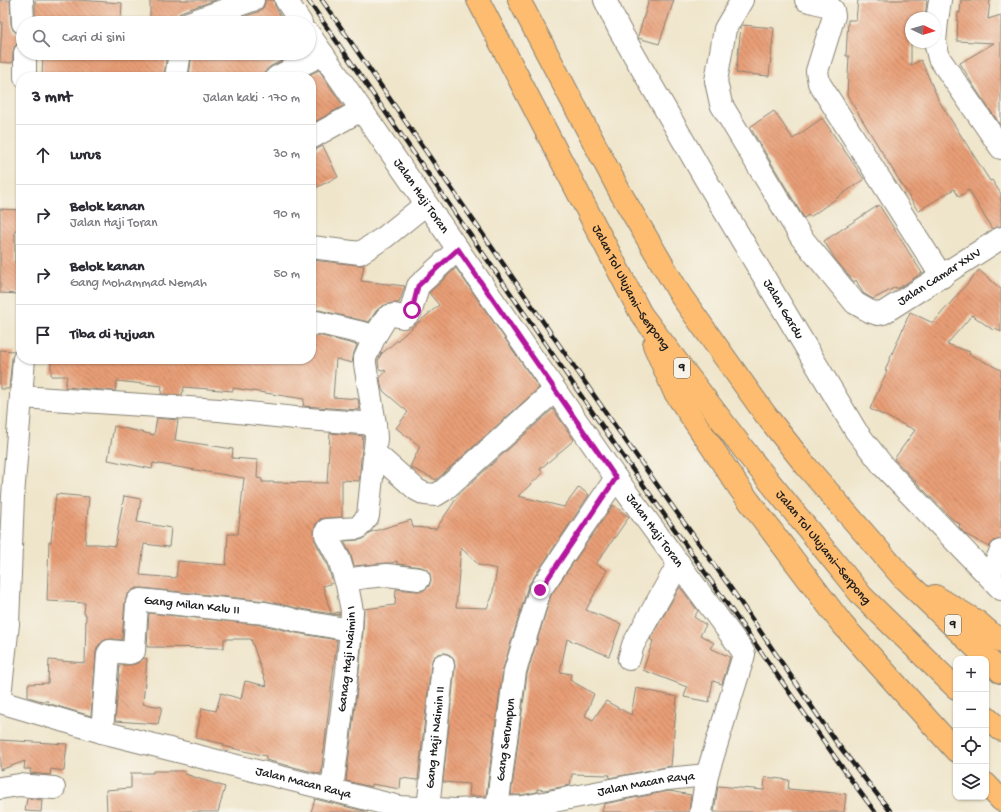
<!DOCTYPE html>
<html lang="id">
<meta charset="utf-8">
<style>
:root{--surface:#fff;--page:#f7f7f7;--text:#2b2b33;--muted:#7c7c81;--line:#e1e1e2}
body{margin:0;font-family:"Gochi Hand",sans-serif;background:var(--page);color:var(--text)}
.controls{position:absolute;right:12px;bottom:12px;display:grid;overflow:hidden;border-radius:8px;box-shadow:0 1px 3px #0004}
.controls button{width:36px;height:36px;display:grid;place-items:center;padding:0;border:0;border-bottom:1px solid var(--line);background:var(--surface);color:var(--text);font:20px sans-serif}
.compass{position:absolute;left:905px;top:12px;width:36px;height:36px;border-radius:50%;background:var(--surface);box-shadow:0 1px 3px #0004;rotate:94deg}
.stop{position:absolute;width:12px;height:12px;margin:-9px;border:3px solid #b5179e;border-radius:50%;background:#fff}
.stop.end{background:#b5179e;border-color:#fff;box-shadow:0 1px 4px #0008}
.list{margin:0;padding:0;list-style:none}
h2{display:flex;justify-content:space-between;align-items:center;height:52px;margin:0;padding:0 16px;font-size:17px}
h2 small{font-size:13px;font-weight:400;color:var(--muted)}
.list li{display:grid;grid-template-columns:26px 1fr auto;gap:12px;align-items:center;box-sizing:border-box;height:60px;padding:0 16px;border-top:1px solid var(--line)}
.list b{display:block;font-size:15px;white-space:nowrap}
.list p{margin:0;font-size:13px;white-space:nowrap;color:var(--muted)}
.list em{font-size:13px;font-style:normal;color:var(--muted)}
.icon{flex:none;width:22px;height:22px;fill:none;stroke:currentColor;stroke-width:2;stroke-linecap:round;stroke-linejoin:round}
.map{position:relative;flex:none;width:1001px;height:812px;overflow:hidden}
.search{position:absolute;background:var(--surface);box-shadow:0 1px 3px #0004;left:16px;top:16px;width:300px;height:44px;display:flex;align-items:center;gap:10px;box-sizing:border-box;padding:0 14px;border-radius:22px;color:var(--muted);font-size:15px}
.panel{position:absolute;background:var(--surface);box-shadow:0 1px 3px #0004;left:16px;top:72px;width:300px;height:292px;border-radius:16px}
.map>svg:first-child{display:block}
.building{fill:url(#building-back-hatch);fill-rule:evenodd}
.lines{fill:none;stroke-linecap:round;stroke-linejoin:round}
.minor-casing{stroke:#868073;stroke-width:24}
.motorway-casing{stroke:#868073;stroke-width:24}
.minor{stroke:#fff;stroke-width:22}
.motorway{stroke:#fdbc6f;stroke-width:22}
.rail-casing{stroke:#1c1c1c;stroke-width:4.5}
.rail{stroke:#f7f3e8;stroke-width:3;stroke-dasharray:9;stroke-linecap:butt}
.route{stroke:#b5179e;stroke-width:5}
.labels{text-anchor:middle;dominant-baseline:central;stroke-width:4;stroke-linejoin:round;paint-order:stroke}
.shield{fill:#f7f3e8;stroke:#5e5c59;stroke-width:1}
.shield-label{font-size:12px;font-weight:bold;fill:#1c1c1c}
.street-label{font-size:13px;fill:#1c1c1c;stroke:#f7f3e8}
</style>
<div class="map">
<svg width="1001" height="812" viewBox="0 0 1001 812">
<defs>
<pattern id="building-back-hatch" width="6" height="6" patternUnits="userSpaceOnUse"><rect width="6" height="6" fill="#e89e76"/><path d="M-1 5l2 2M0 0l6 6M5-1l2 2" fill="none" stroke="#bb8060"/></pattern>
</defs>
<rect width="100%" height="100%" fill="#f7f3e8"/>
<filter id="ink" filterUnits="userSpaceOnUse"><feTurbulence type="fractalNoise" baseFrequency=".025" numOctaves="2"/><feDisplacementMap in="SourceGraphic" scale="8" xChannelSelector="R" yChannelSelector="G"/><feConvolveMatrix kernelMatrix="1 2 1 2 8 2 1 2 1" color-interpolation-filters="sRGB"/></filter>
<filter id="wash" filterUnits="userSpaceOnUse"><feTurbulence type="fractalNoise" baseFrequency=".012" numOctaves="4" result="noise"/><feDisplacementMap in="SourceGraphic" scale="16" xChannelSelector="R" yChannelSelector="G"/><feGaussianBlur stdDeviation="0.9" result="paint"/><feColorMatrix in="noise" values="0 0 0 0 0 0 0 0 0 0 0 0 0 0 0 0 0 1.4 0 .05"/><feComposite in="paint" operator="in"/></filter>
<g filter="url(#wash)">
<rect width="100%" height="100%" fill="#efe5ca"/>
<g id="blocks">
<!-- building -->
<g class="building">
<path d="M0 0H10L11 24 13 30 19 35 18 43 14 47 13 53 12 63 0 62 2 22H0Z"/>
<path d="M35 0H78L122 3 121 21 80 18V21L54 20V23H35Z"/>
<path d="M150 0H216L183 11 178 15 176 20V23H150Z"/>
<path d="M265 0H274L275 6 279 13 284 23H225L258 12 263 8 265 3Z"/>
<path d="M649 0H674L659 44 638 38V36Z"/>
<path d="M858 0H927L925 18H911V65L921 60 939 101 990 181 992 180 1001 194V226L992 229 969 190 959 197 954 189 918 211 847 95 849 56H846L848 20H856Z"/>
<path d="M961 0H990L988 19 1001 15V126L973 85 960 63 994 43 957 41 958 12 960 13Z"/>
<path d="M742 25 774 28 769 76 736 73 741 27Z"/>
<path d="M43 53H167L164 77H42Z"/>
<path d="M192 53H297L271 66 266 70 265 77H189Z"/>
<path d="M319 70 343 106 311 124V77H305Z"/>
<path d="M774 111 793 139 822 118 864 179 810 217 808 215 804 218 750 127Z"/>
<path d="M323 146 338 177 311 190V150L317 149Z"/>
<path d="M879 205 922 273 897 289 896 287 873 299 863 293 856 280 854 282 835 259 824 241Z"/>
<path d="M0 209 20 210V230H15V263H21L20 294 0 293Z"/>
<path d="M311 260 358 265H364L361 281 405 286 399 303H392L382 306 376 311 369 322 319 310 311 311Z"/>
<path d="M456 268 539 388 436 480 410 467 420 446 396 428 408 412 382 390 380 378 386 371 379 369 378 361 382 352 380 355 439 305 429 293Z"/>
<path d="M979 270 1001 289V332L995 328 993 330 972 315 947 344 970 352 969 354 1001 370V539L994 541 989 547 965 534 959 527 960 524 952 519 894 459 915 430 870 409 887 371 885 370 910 312 933 323Z"/>
<path d="M318 335 357 345 354 353 352 363 336 359 333 397 358 399 360 410 303 406 304 399 233 388V391L184 387 182 395 161 394 162 386 117 381 115 391 65 387 67 376H51V359H311V337Z"/>
<path d="M0 350 15 351 12 358 9 389H0Z"/>
<path d="M553 409 574 440 540 469 543 473 518 496 564 507 579 487 589 495 528 586 503 669 486 796H469L470 784 443 782 455 666 454 660 450 655 445 653 438 654 433 658 431 664 418 780 401 778 400 789 372 784V787L346 781 359 672 363 631 364 609 395 605 396 589 417 591H423L429 586 431 580 430 574 426 569 421 567 397 564V561L392 563H386L354 566 350 553 344 541 359 540 363 539 371 532 411 520 413 527 436 529 460 493ZM461 548 479 565 497 569 492 597 487 608 456 607Z"/>
<path d="M157 418 178 420 175 440 233 449 232 458 258 460 257 478 262 479V482L327 483 330 433 363 436 359 481 342 480V517L326 518 320 519 316 524 314 532 315 541 327 564 333 583 323 586 331 614 339 612V615L301 609 266 601 142 588H137L134 589 127 595 126 598 125 602 122 640 111 639 105 640 100 644 97 647 96 653 91 716 47 703 48 701H42L28 697V684L48 683 49 660 85 663 86 614H84L85 603 47 601 49 542H51L56 494 89 497 85 544H98L115 546 124 496 141 499 137 522 171 528 169 547 144 544 140 575 176 578 178 561 226 565 228 534H238L244 478 153 463 152 469 108 460 114 426 154 435Z"/>
<path d="M613 505 629 517 596 564 607 570 586 610 621 624 609 656 567 639 560 672 571 674 570 680 594 694 585 716 593 720 606 701 631 715 636 688 677 697 671 766 609 778 610 775 572 774 570 785 545 790 537 789V792L522 795H511L527 674 551 595Z"/>
<path d="M680 587 698 611 694 617 706 625 700 635 714 643 710 648 730 657 722 684 713 681 709 702 684 697 687 687 643 670 653 641 650 639Z"/>
<path d="M149 613 263 625 296 633 337 640 321 774 266 760V756L223 746 224 744 196 738 202 708 216 711 221 693 241 699 245 681 267 686 251 639H224V648L147 647Z"/>
<path d="M144 658 147 659 143 704 162 707 158 724 115 721 120 665H129L135 664 140 662Z"/>
<path d="M0 740 67 744 64 771 51 769 50 775 30 773 31 769H24L25 761 0 770Z"/>
<path d="M153 771H184L185 774 225 787 218 812H132V811L107 812 106 790 131 788V773H153Z"/>
<path d="M765 777 789 780 788 789 846 794 844 812H714L718 786 764 790Z"/>
<path d="M669 791 691 795 689 812H602L604 804Z"/>
<path d="M27 798 42 800 41 812 25 811Z"/>
<path d="M315 799 368 812H311Z"/>
</g>
</g>
</g>
<g filter="url(#ink)">
<use href="#blocks" fill-opacity="0" stroke="#868073" stroke-width="1"/>
<g class="lines">
<!-- minor casing -->
<g class="minor-casing">
<g id="minor">
<path d="M22 0 23 23"/>
<path d="M286 0 301 23"/>
<path id="s1" d="M605 0 619 29 706 180 856 431 884 467 1001 589"/>
<path id="s2" d="M742 0 725 29 716 81 721 104 801 237 855 303 869 311 878 314 883 313 1001 238"/>
<path d="M806 0 829 6 833 10 834 16 817 71 819 83 942 277"/>
<path d="M940 0 937 21 935 42 939 58 1001 148"/>
<path d="M188 23 253 0"/>
<path id="s3" d="M309 34 616 478 742 650 744 654 743 658 707 775 701 812"/>
<path d="M25 53V77"/>
<path d="M176 77 180 53"/>
<path d="M277 77 323 54"/>
<path d="M311 138 361 110"/>
<path d="M311 247 360 253 385 237 426 204"/>
<path d="M311 325 316 322 375 336"/>
<path d="M21 397 219 410 295 418 375 424"/>
<path d="M375 453 417 490 425 494 436 495 444 490 555 390"/>
<path d="M989 576 1001 551"/>
<path d="M346 580 366 577 387 575 419 579"/>
<path d="M629 659 633 645 679 563"/>
<path d="M0 696 8 624 13 496 24 359"/>
<path id="s4" d="M0 702 102 732 399 807 455 810 523 807 667 779 707 775"/>
<path id="s5" d="M102 732 108 654 110 651 130 653 134 651 137 603 138 601 141 600 243 611 265 613 280 616 298 621 351 630"/>
<path d="M0 788 19 785 54 788"/>
<path id="s6" d="M332 790 347 671 351 630 352 611 347 585 339 559 326 535V532L327 530 358 528 368 516 376 438 375 424 365 364V358L375 336 386 318 389 316 394 315 403 317 407 315 411 311 418 286 458 249"/>
<path id="s7" d="M497 808 515 671 540 590 616 478"/>
<path id="s8" d="M428 809 443 665"/>
</g>
</g>
<!-- motorway casing -->
<g class="motorway-casing">
<g id="motorway">
<path id="s9" d="M478 0 641 314 748 455 862 596 956 688"/>
<path d="M519 0 620 192 681 296 765 414 806 466 904 579 1001 672"/>
<path d="M654 345 674 391 740 489 842 624 956 751"/>
<path d="M935 596 978 622 1001 642"/>
<path d="M986 717 1001 730"/>
<path d="M986 784 1001 800"/>
</g>
</g>
<!-- minor -->
<use href="#minor" class="minor"/>
<!-- motorway -->
<use href="#motorway" class="motorway"/>
<!-- rail casing -->
<g class="rail-casing">
<g id="rail">
<path d="M308 0 618 449 849 777 875 812"/>
<path d="M322 0 528 300 618 430 730 587 836 742 891 812"/>
</g>
</g>
<!-- rail -->
<use href="#rail" class="rail"/>
</g>
</g>
<g class="lines" filter="url(#ink)">
<!-- route -->
<path class="route" d="M412 310 418 286 458 249 616 478 540 590"/>
</g>
<g class="labels">
<!-- shield labels -->
<g class="shield">
<rect x="674" y="358" width="16" height="20" rx="3"/>
<rect x="945" y="615" width="16" height="20" rx="3"/>
</g>
<g class="shield-label">
<text x="682" y="368">9</text>
<text x="953" y="625">9</text>
</g>
<!-- street labels -->
<g class="street-label">
<text stroke="none"><textPath href="#s3" startOffset="197">Jalan Haji Toran</textPath></text>
<text stroke="none"><textPath href="#s2" startOffset="448">Jalan Camar XXIV</textPath></text>
<text stroke="none"><textPath href="#s9" startOffset="326">Jalan Tol Ulujami–Serpong</textPath></text>
<text stroke="none"><textPath href="#s1" startOffset="357">Jalan Gardu</textPath></text>
<text stroke="none"><textPath href="#s3" startOffset="605">Jalan Haji Toran</textPath></text>
<text stroke="none"><textPath href="#s9" startOffset="650">Jalan Tol Ulujami–Serpong</textPath></text>
<text stroke="none"><textPath href="#s5" startOffset="211">Gang Milan Kalu II</textPath></text>
<text stroke="none"><textPath href="#s6" startOffset="132">Ganag Haji Naimin I</textPath></text>
<text stroke="none"><textPath href="#s8" startOffset="72">Gang Haji Naimin II</textPath></text>
<text stroke="none"><textPath href="#s7" startOffset="69">Gang Serumpun</textPath></text>
<text stroke="none"><textPath href="#s4" startOffset="314">Jalan Macan Raya</textPath></text>
<text stroke="none"><textPath href="#s4" startOffset="662">Jalan Macan Raya</textPath></text>
</g>
</g>
</svg>
<div class="controls">
<button>+</button>
<button>−</button>
<button><svg class="icon" aria-label="locate" viewBox="0 0 24 24"><circle cx="12" cy="12" r="6"/><path d="M12 2v4M12 18v4M2 12h4M18 12h4"/></svg></button>
<button><svg class="icon" aria-label="layers" viewBox="0 0 24 24"><path d="M12 4l9 5-9 5-9-5zM3 14l9 5 9-5"/></svg></button>
</div>
<svg class="compass" viewBox="-18 -18 36 36"><path d="M0-13l5 13h-10z" fill="#e53935"/><path d="M0 13l5-13h-10z" fill="#7c7c81"/></svg>
<div class="stop" style="left:412px;top:310px"></div>
<div class="stop end" style="left:540px;top:590px"></div>
<div class="search"><svg class="icon" aria-label="search" viewBox="0 0 24 24"><circle cx="10" cy="10" r="6"/><path d="M15 15l6 6"/></svg>Cari di sini</div>
<section class="panel">
<h2>3 mnt<small>Jalan kaki · 170 m</small></h2>
<ul class="list">
<li><svg class="icon" aria-label="ahead" viewBox="0 0 24 24"><path d="M12 20V5M6 11l6-6 6 6"/></svg><div><b>Lurus</b></div><em>30 m</em></li>
<li><svg class="icon" aria-label="right" viewBox="0 0 24 24"><path d="M7 20v-9h11M14 6l5 5-5 5"/></svg><div><b>Belok kanan</b><p>Jalan Haji Toran</p></div><em>90 m</em></li>
<li><svg class="icon" aria-label="right" viewBox="0 0 24 24"><path d="M7 20v-9h11M14 6l5 5-5 5"/></svg><div><b>Belok kanan</b><p>Gang Mohammad Nemah</p></div><em>50 m</em></li>
<li><svg class="icon" aria-label="arrive" viewBox="0 0 24 24"><path d="M6 21V4h12l-3 4 3 4H6"/></svg><div><b>Tiba di tujuan</b></div></li>
</ul>
</section>
</div>
